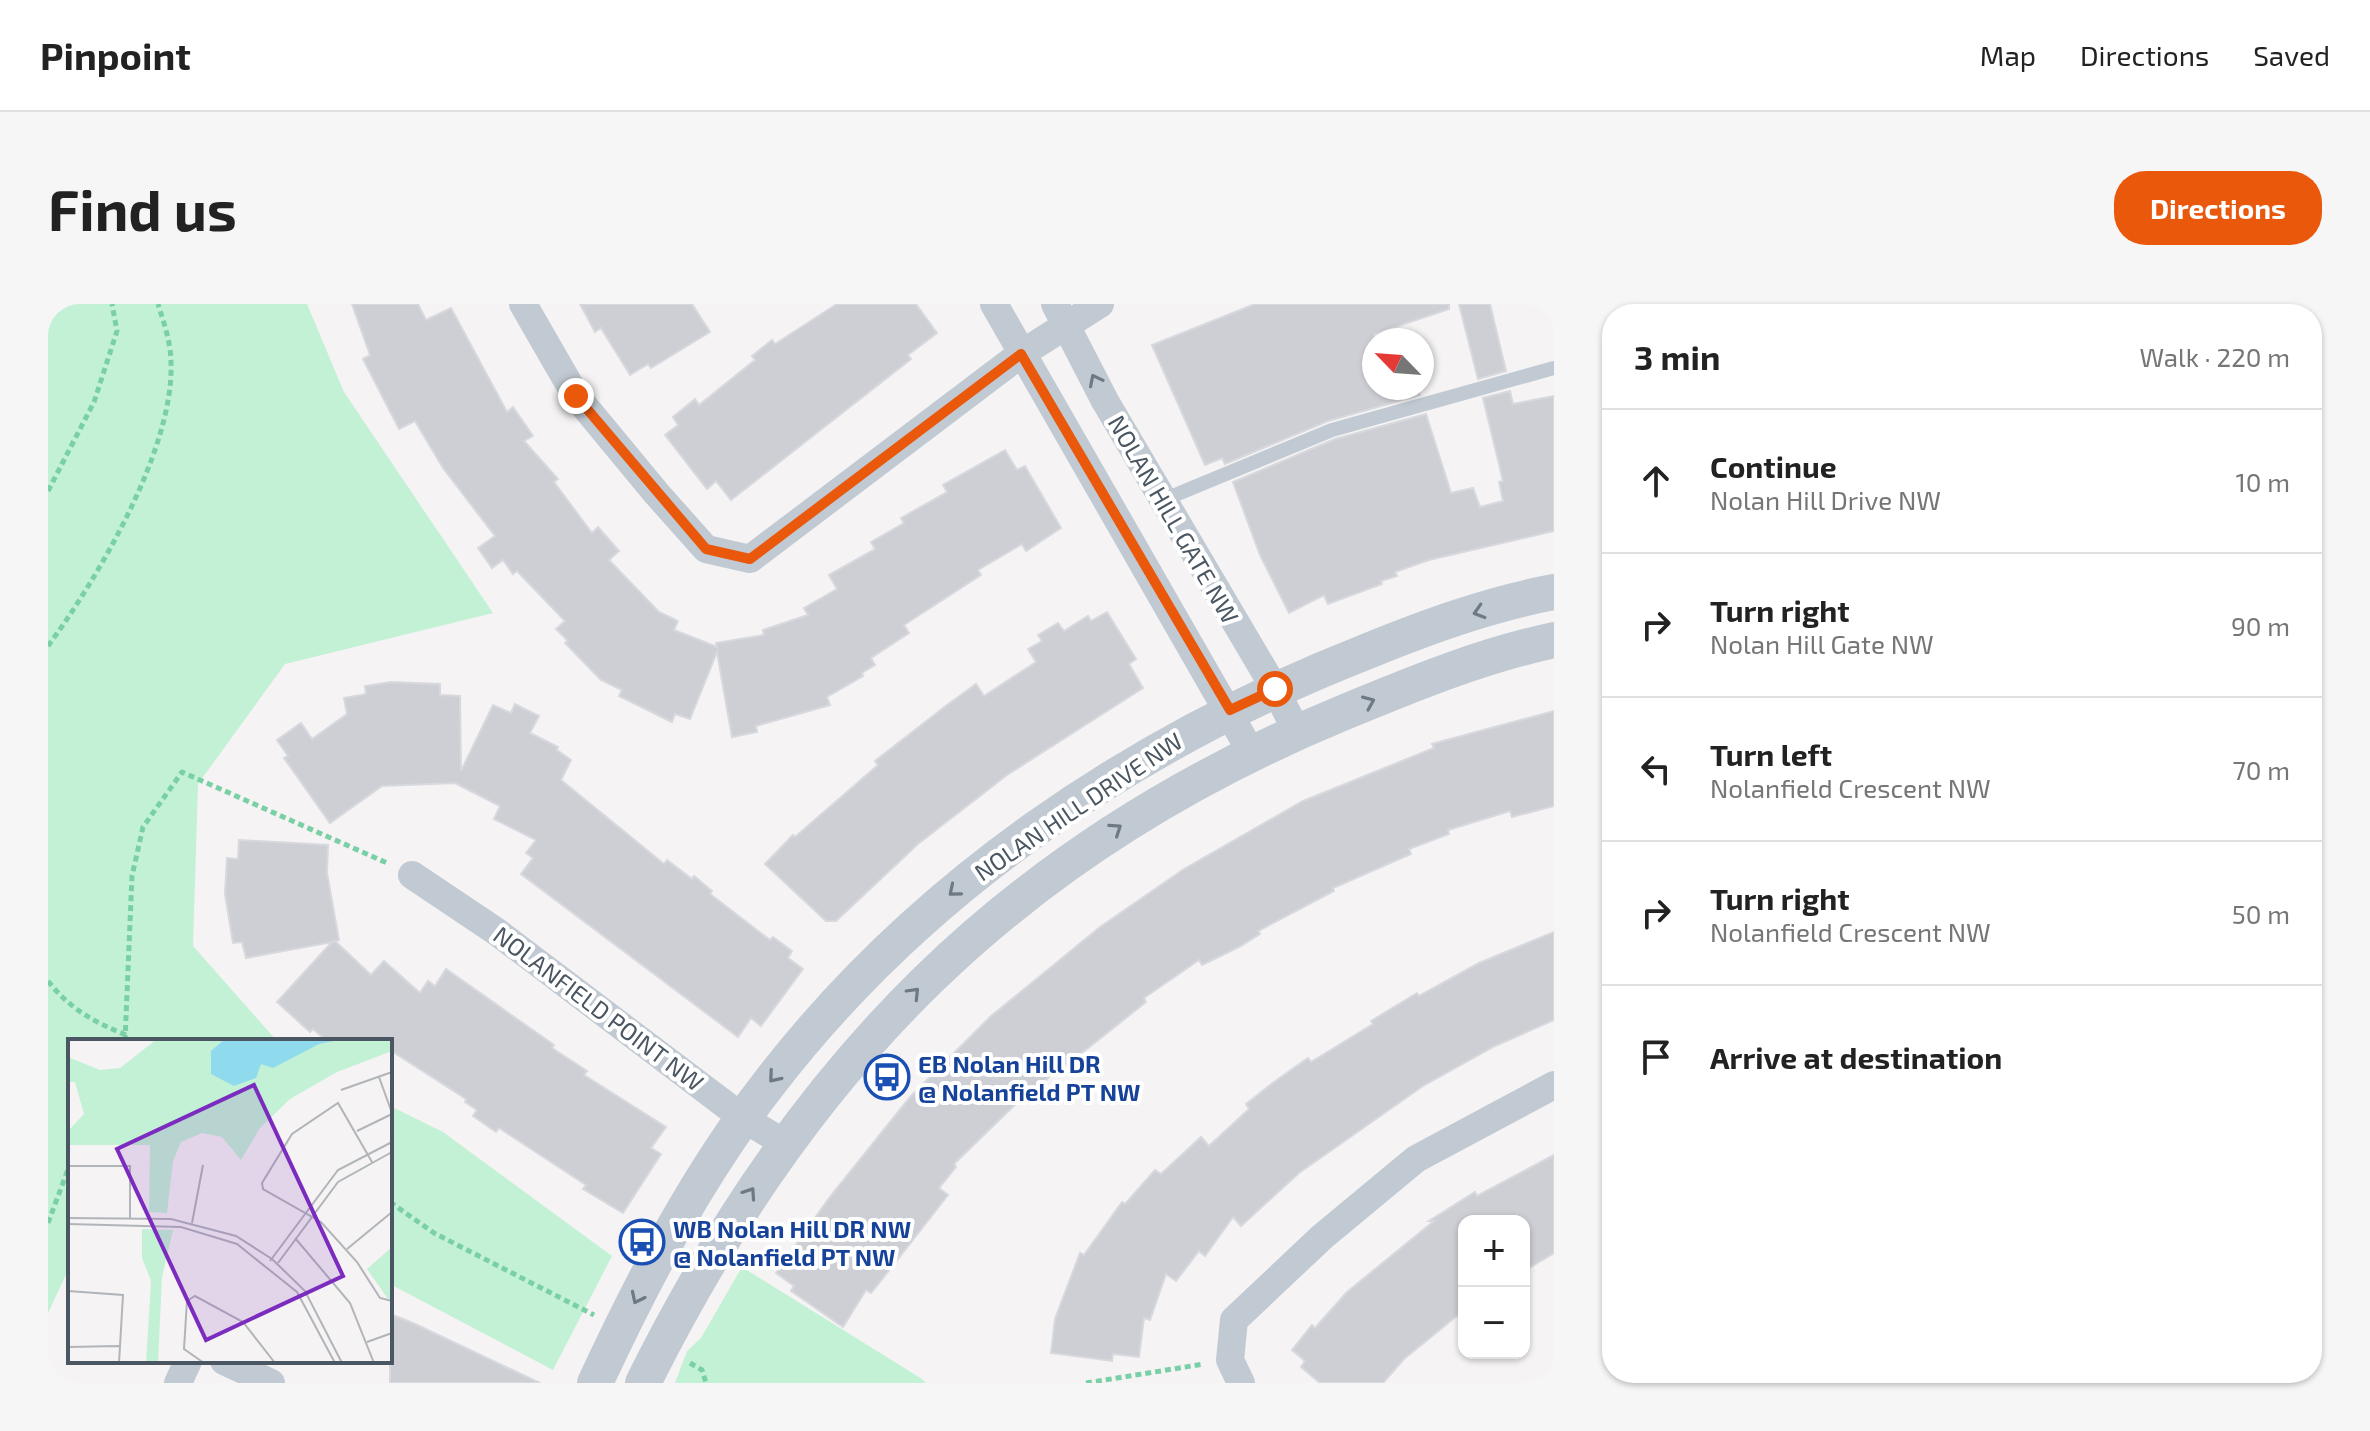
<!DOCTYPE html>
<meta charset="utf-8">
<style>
:root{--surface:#fff;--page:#f6f6f6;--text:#222;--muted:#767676;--line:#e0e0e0;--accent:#ea580c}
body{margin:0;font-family:"Exo 2",sans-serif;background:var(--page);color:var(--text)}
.controls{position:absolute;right:24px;bottom:24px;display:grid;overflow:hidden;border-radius:16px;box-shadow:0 2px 6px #0004}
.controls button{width:72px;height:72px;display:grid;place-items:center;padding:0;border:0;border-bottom:2px solid var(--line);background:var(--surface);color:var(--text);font:40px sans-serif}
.compass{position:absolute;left:1314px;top:24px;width:72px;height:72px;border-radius:50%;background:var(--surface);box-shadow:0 2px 6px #0004;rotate:295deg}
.stop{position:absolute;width:24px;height:24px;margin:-18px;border:6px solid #ea580c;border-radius:50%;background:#fff}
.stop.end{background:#ea580c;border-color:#fff;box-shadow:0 2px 8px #0008}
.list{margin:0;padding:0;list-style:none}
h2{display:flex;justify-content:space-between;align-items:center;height:104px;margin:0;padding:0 32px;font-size:34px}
h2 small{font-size:26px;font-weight:400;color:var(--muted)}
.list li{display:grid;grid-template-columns:52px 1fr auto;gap:24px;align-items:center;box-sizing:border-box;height:144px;padding:0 32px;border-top:2px solid var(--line)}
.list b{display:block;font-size:30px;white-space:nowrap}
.list p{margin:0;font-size:26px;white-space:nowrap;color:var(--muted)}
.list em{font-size:26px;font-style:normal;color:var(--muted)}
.icon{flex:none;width:44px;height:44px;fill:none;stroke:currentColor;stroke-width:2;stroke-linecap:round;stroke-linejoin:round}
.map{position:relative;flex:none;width:1506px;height:1079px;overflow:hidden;border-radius:32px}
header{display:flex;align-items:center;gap:48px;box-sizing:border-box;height:112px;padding:0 40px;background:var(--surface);border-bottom:2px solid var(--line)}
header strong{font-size:38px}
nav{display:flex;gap:44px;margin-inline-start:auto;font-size:28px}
.intro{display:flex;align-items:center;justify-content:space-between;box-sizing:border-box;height:192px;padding:0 48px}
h1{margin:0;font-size:56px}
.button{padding:20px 36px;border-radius:32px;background:var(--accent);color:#fff;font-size:28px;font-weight:700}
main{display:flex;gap:48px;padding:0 48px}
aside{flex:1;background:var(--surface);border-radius:32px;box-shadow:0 2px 6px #0004}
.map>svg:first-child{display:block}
.green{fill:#c3f1d5}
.building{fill:#cdcfd5;stroke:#d7d9de;stroke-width:2}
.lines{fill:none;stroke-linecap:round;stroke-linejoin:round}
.path{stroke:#7ad0a6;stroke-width:5;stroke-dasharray:6 4;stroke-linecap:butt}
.service{stroke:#c1cad2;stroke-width:14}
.minor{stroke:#c1cad2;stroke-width:28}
.tertiary{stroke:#c1cad2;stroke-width:36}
.oneway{stroke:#6e7983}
.route{stroke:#ea580c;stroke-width:10}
.labels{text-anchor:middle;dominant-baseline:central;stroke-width:8;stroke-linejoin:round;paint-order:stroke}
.street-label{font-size:24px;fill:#4a5661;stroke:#fff}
.transit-label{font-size:24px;font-weight:bold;fill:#164399;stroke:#fff;text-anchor:start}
.inset-road{fill:none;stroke:#b1b4b9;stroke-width:2}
.view{fill:#7b2cbf;fill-opacity:0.15;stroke:#7b2cbf;stroke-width:4}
.inset-edge{fill:none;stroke:#4a5661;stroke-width:4}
</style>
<header>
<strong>Pinpoint</strong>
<nav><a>Map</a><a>Directions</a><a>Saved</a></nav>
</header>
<div class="intro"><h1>Find us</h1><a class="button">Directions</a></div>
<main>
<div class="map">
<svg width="1506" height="1079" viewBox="0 0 1506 1079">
<rect width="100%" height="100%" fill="#f5f3f3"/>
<!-- green -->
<g class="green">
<path d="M0 0H259L296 88 445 309 237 360 150 480 145 642 229 737H22V962L0 1009Z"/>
<path d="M342 802 395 828 564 952 505 1066 342 980Z"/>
<path d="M694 963 874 1075 878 1079H627L639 1047 653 1034Z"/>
</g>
<!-- building -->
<g class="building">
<path d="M304 0H370L378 16 403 4 459 108 465 103 485 132 476 137 510 175 506 178 544 229 550 223 571 247 561 256 611 308 630 317 626 326 669 343 668 339 716 331 715 326 760 311 756 304 789 285 781 271 827 245 823 238 856 219 853 214 899 188 895 181 957 146 969 166 977 162 1013 224 978 247 974 240 930 266 933 271 856 321 861 329 823 354 827 361 814 369 815 372 779 393 782 401 708 422 709 428 684 433 669 348 642 415 627 410 624 418 571 392 574 386 553 376 517 339 520 337 508 325 517 317 469 267 465 270 455 256 444 264 430 244 447 232 395 164 367 117 351 125 315 55 322 51Z"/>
<path d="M532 0H644L662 28 603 64 600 60 582 71 553 24 547 28Z"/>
<path d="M789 0H868L889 29 860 51 863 55 683 196 668 177 659 185 617 131 630 121 625 113 647 95 651 101 707 56 704 52 724 36 727 40Z"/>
<path d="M1207 0H1401V5L1326 30V84H1370L1372 91 1280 117 1177 160 1174 154 1157 161 1104 41Z"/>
<path d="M1411 0H1442L1458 67 1430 75Z"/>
<path d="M1462 87 1465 100 1506 92V227L1381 256 1347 268 1349 272 1333 277 1334 280 1280 300 1276 291 1241 309 1212 251 1185 178 1287 135 1378 110 1403 189 1425 184 1432 203 1455 197 1451 178 1455 177 1435 94Z"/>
<path d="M1059 308 1088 355 1081 360 1095 384 959 471 870 540 788 617H778L717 560 745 531 747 533 830 461 827 457 899 401 928 380 936 392 988 358 980 345 994 337 990 331 1010 319 1016 327 1040 312 1043 317Z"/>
<path d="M343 378 392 380V391L412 392 413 467 445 401 463 409 467 400 491 412 482 429 510 443 509 446 523 456 513 476 616 560 619 556 644 575 646 572 664 587 662 590 722 636 725 633 744 647 740 654 755 665 713 722 703 714 690 733 473 570 485 554 478 549 488 536 446 515 452 502 407 479 334 482 282 519 236 454 240 452 229 436 253 419 264 435 299 410 296 394 318 390 317 382Z"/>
<path d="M1506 407V502L1464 513 1462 507 1400 526 1401 530 1361 545 1363 550 1285 584 1286 587 1210 627 1212 630 1191 643 1154 661 1151 656 1096 694 1098 698 1015 764 1013 761 976 798 973 795 906 860 908 863 891 884 900 891 832 978 823 989 818 986 795 1023 743 987 746 982 728 969 781 894 862 793 942 713 1052 623 1136 565 1255 497 1386 444 1384 440Z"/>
<path d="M191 536 280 541 279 569 291 636 287 637 323 671 336 657 372 689 380 677 387 682 398 665 506 741 504 744 539 767 536 771 618 823 603 844 613 850 575 909 535 885 538 881 451 824 448 828 425 812 429 806 417 798 418 795 342 746V737H279L265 725 262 728 229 698 284 638 198 654 194 638 185 639 177 590 179 554 190 555Z"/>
<path d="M1506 628V716L1447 742 1375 782 1251 869 1193 922 1185 913 1157 952 1151 947 1128 977 1118 970 1102 1016 1096 1014 1091 1053 1065 1050 1064 1057 1003 1049 1007 1015 1032 949 1036 951 1074 898 1077 900 1107 866 1113 870 1153 833 1161 842 1201 805 1198 800 1226 778 1260 754 1263 758 1325 720 1323 717 1369 689 1371 692 1431 659Z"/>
<path d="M1506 851V949L1476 967V917H1416V1006L1356 1055 1335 1079H1272L1253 1063 1257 1057 1244 1046 1264 1021 1267 1024 1299 988 1386 917H1381L1427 888 1429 892Z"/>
<path d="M342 1010 365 1019 492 1079H342Z"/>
</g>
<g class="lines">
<!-- path -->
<g class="path">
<path d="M0 187 46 98 69 27 64 0"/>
<path d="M0 342C50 274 126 145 123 59 123 39 116 19 110 0"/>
<path d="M0 677C22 705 46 718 78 731"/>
<path d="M77 737 84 572 95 523 134 468 339 559"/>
<path d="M342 898 386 929 546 1011"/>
<path d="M0 919 22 860"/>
<path d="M642 1059 654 1066 658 1079"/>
<path d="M1038 1079 1156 1060"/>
</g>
<!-- service -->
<path class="service" d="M1115 196 1284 126 1506 64"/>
<!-- minor -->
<g class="minor">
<path d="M475 0 528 92 609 190 658 245 702 255 973 50 1052 0"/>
<path d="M946 0 1203 448"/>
<path d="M1007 0 1057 97 1227 385 1249 428"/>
<path d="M364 571 449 628 695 814 736 839"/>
<path d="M176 1057 223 1079"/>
<path d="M130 1079 140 1057"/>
<path d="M1193 1079 1182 1056 1186 1016 1274 933 1368 855 1506 781"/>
</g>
<!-- tertiary -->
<g class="tertiary">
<path d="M547 1079C595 976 649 872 719 782 871 583 1084 440 1315 349 1376 324 1441 300 1506 288"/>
<path d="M595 1079C753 761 962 547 1292 410 1362 381 1432 352 1506 336"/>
</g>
</g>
<!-- one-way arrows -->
<defs><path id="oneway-chevron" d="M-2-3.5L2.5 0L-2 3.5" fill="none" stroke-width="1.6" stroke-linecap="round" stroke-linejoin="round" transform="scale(2)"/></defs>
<g class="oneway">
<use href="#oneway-chevron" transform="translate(1047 76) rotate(-117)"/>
<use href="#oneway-chevron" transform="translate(1431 308) rotate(163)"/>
<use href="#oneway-chevron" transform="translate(1321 398) rotate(-23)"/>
<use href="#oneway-chevron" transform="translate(1068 525) rotate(-34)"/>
<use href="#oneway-chevron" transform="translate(906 587) rotate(140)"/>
<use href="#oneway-chevron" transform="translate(866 689) rotate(-46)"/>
<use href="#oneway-chevron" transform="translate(726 773) rotate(130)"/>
<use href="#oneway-chevron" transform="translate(702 889) rotate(-56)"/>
<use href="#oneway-chevron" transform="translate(589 994) rotate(116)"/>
</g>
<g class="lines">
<!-- route -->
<path class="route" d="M528 92 658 245 702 255 973 50 1182 406 1227 385"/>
</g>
<!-- icons -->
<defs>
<g id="bus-ring" transform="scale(2.3)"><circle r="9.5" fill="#fff" stroke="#1a4fb4" stroke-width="1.5"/><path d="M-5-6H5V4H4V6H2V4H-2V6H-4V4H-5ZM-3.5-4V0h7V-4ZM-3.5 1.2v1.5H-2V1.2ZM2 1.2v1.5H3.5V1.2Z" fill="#1a4fb4"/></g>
</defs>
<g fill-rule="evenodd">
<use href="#bus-ring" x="839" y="773"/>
<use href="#bus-ring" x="594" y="938"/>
</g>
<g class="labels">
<!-- street labels -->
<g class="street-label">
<text transform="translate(1126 215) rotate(60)">NOLAN HILL GATE NW</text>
<text transform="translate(1030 502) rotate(-34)">NOLAN HILL DRIVE NW</text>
<text transform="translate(551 704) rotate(37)">NOLANFIELD POINT NW</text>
</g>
<!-- transit labels -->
<g class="transit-label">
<text x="870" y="759">EB Nolan Hill DR<tspan x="870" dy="28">@ Nolanfield PT NW</tspan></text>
<text x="625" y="924">WB Nolan Hill DR NW<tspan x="625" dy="28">@ Nolanfield PT NW</tspan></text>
</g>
</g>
<!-- overview -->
<g transform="translate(20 735)">
<rect width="324" height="324" fill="#f5f3f3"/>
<path d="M89 0H324V12L269 33 222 60 192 89 173 121 154 98 134 94 113 103 105 122 99 174 81 173 82 106H0V92L16 75 7 43H0V18L32 31 52 29ZM74 190 105 191 94 238 90 324H78L83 242 74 219ZM324 208V259L320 260 299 230Z" fill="#c3f1d5"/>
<path d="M157 0H275L251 5 205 29 193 25 188 39 166 47 143 35V12Z" fill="#90daee"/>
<path class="inset-road" d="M311 38 324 74M273 51 324 33M289 92 324 75M304 123 270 64 224 95 194 144 195 150 253 183 289 223 312 259 324 262M0 127H62V179M0 179 103 180 168 197 204 220 237 252 274 324M124 184 135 126M0 185 113 188 169 205 229 253 267 324M227 199 282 264 306 324M279 210 324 173M202 222 270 131 324 103M210 224 270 143 324 113M0 252 55 256 51 324M299 303 324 294M0 308 51 307M136 324 116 310 119 262 127 257 175 283 207 324"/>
<path class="view" d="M186 46 275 237 138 301 49 110Z"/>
<rect width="324" height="324" class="inset-edge"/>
</g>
</svg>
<div class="controls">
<button>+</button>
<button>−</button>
</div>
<svg class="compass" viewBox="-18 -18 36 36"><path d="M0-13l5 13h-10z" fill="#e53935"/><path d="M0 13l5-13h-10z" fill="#767676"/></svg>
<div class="stop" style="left:1227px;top:385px"></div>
<div class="stop end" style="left:528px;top:92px"></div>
</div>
<aside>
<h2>3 min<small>Walk · 220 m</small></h2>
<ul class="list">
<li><svg class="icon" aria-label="ahead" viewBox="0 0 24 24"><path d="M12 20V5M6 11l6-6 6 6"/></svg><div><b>Continue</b><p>Nolan Hill Drive NW</p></div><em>10 m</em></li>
<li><svg class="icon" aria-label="right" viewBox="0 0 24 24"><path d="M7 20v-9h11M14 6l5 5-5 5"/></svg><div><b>Turn right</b><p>Nolan Hill Gate NW</p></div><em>90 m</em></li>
<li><svg class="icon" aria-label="left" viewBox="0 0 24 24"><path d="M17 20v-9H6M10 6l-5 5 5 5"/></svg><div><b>Turn left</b><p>Nolanfield Crescent NW</p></div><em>70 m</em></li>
<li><svg class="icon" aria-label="right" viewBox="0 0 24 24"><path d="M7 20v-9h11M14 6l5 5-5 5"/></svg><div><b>Turn right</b><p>Nolanfield Crescent NW</p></div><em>50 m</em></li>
<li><svg class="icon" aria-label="arrive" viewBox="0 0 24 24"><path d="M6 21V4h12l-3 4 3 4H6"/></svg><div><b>Arrive at destination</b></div></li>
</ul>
</aside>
</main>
